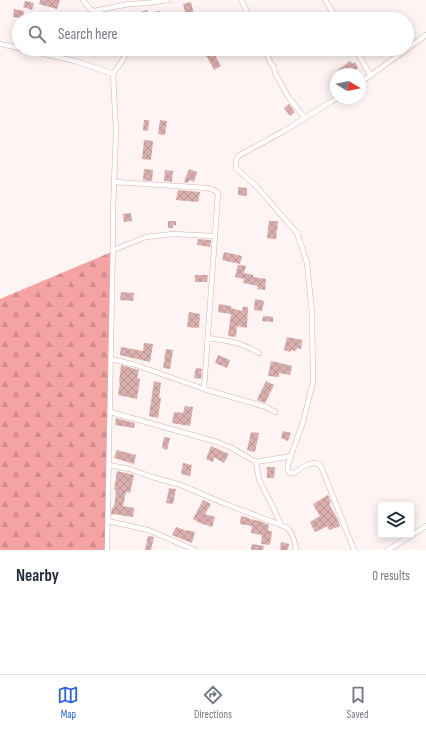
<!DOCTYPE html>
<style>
:root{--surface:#fff;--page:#f2f2f3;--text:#1f2937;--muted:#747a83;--line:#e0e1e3;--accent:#2563eb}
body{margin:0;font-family:"Sofia Sans Condensed",sans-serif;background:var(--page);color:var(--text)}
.controls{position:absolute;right:12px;bottom:12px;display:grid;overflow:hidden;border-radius:4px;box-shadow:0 2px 10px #0003}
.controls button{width:36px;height:36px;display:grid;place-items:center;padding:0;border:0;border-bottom:1px solid var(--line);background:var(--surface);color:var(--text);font:20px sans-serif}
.compass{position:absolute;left:330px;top:68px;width:36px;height:36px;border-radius:50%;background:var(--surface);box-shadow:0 2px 10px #0003;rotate:100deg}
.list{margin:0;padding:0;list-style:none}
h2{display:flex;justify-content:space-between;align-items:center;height:52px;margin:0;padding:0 16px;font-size:17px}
h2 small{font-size:13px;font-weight:400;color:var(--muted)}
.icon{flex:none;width:22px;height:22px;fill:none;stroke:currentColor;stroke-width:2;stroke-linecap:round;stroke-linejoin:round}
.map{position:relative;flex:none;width:426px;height:550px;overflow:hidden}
.search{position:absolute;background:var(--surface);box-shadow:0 2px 10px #0003;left:12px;right:12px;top:12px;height:44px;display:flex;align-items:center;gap:10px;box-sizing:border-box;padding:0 14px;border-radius:22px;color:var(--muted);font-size:15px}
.sheet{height:124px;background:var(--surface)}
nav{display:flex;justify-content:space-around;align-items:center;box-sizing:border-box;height:56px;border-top:1px solid var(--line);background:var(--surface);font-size:11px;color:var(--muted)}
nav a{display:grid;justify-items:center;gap:2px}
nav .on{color:var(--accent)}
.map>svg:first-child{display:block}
.forest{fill:url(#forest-firs)}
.building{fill:url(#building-cross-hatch)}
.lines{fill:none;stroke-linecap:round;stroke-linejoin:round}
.minor-casing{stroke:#dab0ae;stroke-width:5.5}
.minor{stroke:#fff;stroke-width:4.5}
</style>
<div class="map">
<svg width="426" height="550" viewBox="0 0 426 550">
<defs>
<pattern id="forest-firs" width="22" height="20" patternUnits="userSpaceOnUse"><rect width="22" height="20" fill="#f4a3a2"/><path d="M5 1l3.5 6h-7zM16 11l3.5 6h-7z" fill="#d18b8a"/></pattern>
<pattern id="building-cross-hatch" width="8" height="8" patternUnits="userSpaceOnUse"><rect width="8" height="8" fill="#daafae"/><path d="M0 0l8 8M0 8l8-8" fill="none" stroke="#ba9594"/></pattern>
</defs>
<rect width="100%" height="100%" fill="#fdf4f3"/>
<!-- forest -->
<path class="forest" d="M114 251 105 550H0V299Z"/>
<!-- building -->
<g class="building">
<path d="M40 0H60L57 9 39 4Z"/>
<path d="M25 1 34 3 32 10 23 7Z"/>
<path d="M191 2 195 19H187L183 4Z"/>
<path d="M14 9 24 11 23 18 13 17Z"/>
<path d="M147 10 148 13 160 11 161 16 142 19 140 12Z"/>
<path d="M212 49 221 66 214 70 205 53Z"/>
<path d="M350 61 352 64 355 62 358 68 350 74H341L338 70Z"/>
<path d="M289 104 295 112 290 116 284 108Z"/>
<path d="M144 120H149L148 131 143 130Z"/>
<path d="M160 120 167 121 165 135 158 134Z"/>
<path d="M144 140 153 141 151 160 142 159Z"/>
<path d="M144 169 153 170 152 181 143 180Z"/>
<path d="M189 169 197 172 194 182 189 180 188 183 184 182Z"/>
<path d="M165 170 173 171 172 182 164 181Z"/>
<path d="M238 187 247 188V196L238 195Z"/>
<path d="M178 190 200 192 198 202 176 200Z"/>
<path d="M131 213 132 221 124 222 123 214Z"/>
<path d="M168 221H176V225H173V228H168Z"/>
<path d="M269 221H278L276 239 267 238Z"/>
<path d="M198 239 211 240 210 247 197 245Z"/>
<path d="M224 252 242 256 240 264 222 260Z"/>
<path d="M238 265 246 266 244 273 253 275V277L266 279 265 290 257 289 258 286 243 283 244 279 235 277Z"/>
<path d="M195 275H208L207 282H195Z"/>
<path d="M121 292 134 293 133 301 120 300Z"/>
<path d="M255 299 264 301 262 311 254 310Z"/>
<path d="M219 304 231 306V308L242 311 243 307H248L247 328 237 326 236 337 228 336 231 314 218 312Z"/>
<path d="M189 312 200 314 199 328 187 327Z"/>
<path d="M263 316 273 317V322L262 321Z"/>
<path d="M287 337 302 340 301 349 297 348 296 351 291 350V352L284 350Z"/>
<path d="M144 343 153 344 150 362 120 355 121 347 143 351Z"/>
<path d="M166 349 173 350 170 369 163 368Z"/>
<path d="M218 355 230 360 227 368 215 363Z"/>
<path d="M271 361 292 366 290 375 279 373V377L268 376Z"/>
<path d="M121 365 139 370 137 378 140 379 137 399 118 395 120 383H119Z"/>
<path d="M196 368 202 369 201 379 194 378Z"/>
<path d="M154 381 161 383 159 398H161L158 418 149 416Z"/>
<path d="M266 381 274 385 265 403 257 400Z"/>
<path d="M185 406 193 407 190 426 172 423 174 412 183 413Z"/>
<path d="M116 418 135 423 134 428 115 425Z"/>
<path d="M283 431 291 433 288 441 281 438Z"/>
<path d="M251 432 259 433 255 452 247 450Z"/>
<path d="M164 437 170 438 167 450 162 448Z"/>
<path d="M211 446 229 454 224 463 214 457 213 462 206 459Z"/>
<path d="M117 450 136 455 134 464 114 458Z"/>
<path d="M183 463 192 465 190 476 181 474Z"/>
<path d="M267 467H275L274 478H267Z"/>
<path d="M117 471 134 475 130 493 126 492 123 506 134 508 133 517 113 514 111 515 112 507 114 508 115 500 116 490H114Z"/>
<path d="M169 488 176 489 173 504 166 503Z"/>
<path d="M328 495 331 502 329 504 337 518 340 526 329 530 328 526 315 532 310 522 320 516 313 504Z"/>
<path d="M203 500 211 504 205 514 215 517 212 527 200 523 193 519Z"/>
<path d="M241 516 249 518V519L260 521 269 525 268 531H272L270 545 261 544 262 535 251 533 252 526 240 524Z"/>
<path d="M176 527 187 531V530L195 532 192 543 172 535Z"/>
<path d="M148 536 154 537 151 550H145Z"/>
<path d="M281 542 289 544 288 550H280Z"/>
<path d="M252 544 264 546 263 550H251Z"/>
</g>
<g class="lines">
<!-- minor casing -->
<g class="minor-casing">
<g id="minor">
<path d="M83 0 90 9 94 11 129 4 148 3 168 0"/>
<path d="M241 0 251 19"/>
<path d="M325 0 337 19"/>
<path d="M97 11 99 19"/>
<path d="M0 44 19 48"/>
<path d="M22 49 75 61 113 74"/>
<path d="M265 49 271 64 274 67 275 73 289 98 305 118"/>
<path d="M355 49 371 76"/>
<path d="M360 83 426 35"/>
<path d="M337 98 284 131 238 156 236 160V168L257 187 297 233 307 263 312 313 313 382 303 422 288 464V470L290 473H294L308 464 316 463 321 466 354 550"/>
<path d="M114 182 207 188 214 190 218 193 204 389"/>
<path d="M113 250 146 237 173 234 214 236"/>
<path d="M208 338C229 341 240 342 259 353"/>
<path d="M111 359 136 365 204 389 266 407 275 412"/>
<path d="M110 412 217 442 232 448 256 462 291 456"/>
<path d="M256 462 259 480 272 505 281 525"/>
<path d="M109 465 130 469 149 476 181 485 218 501 286 527C293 532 295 542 296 550"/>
<path d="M108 521 148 530 195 550"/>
<path d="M107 550 113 239V211L116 131 113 74 124 58 125 54 122 49"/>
<path d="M388 550 426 526"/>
</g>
</g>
<!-- minor -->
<use href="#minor" class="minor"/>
</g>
</svg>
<div class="controls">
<button><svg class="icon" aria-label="layers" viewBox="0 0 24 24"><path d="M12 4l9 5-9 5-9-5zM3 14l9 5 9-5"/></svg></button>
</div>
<svg class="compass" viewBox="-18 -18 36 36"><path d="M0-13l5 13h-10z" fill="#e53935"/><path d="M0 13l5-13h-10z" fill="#747a83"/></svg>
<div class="search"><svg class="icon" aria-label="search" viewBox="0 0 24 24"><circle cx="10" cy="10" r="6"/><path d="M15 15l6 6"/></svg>Search here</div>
</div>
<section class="sheet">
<h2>Nearby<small>0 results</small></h2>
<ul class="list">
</ul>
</section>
<nav>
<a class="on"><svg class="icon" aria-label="map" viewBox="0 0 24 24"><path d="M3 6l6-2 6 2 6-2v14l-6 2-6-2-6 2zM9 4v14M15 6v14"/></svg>Map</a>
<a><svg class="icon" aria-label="directions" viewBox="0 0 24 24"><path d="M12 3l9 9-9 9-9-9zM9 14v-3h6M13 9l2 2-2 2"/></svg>Directions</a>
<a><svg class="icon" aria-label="saved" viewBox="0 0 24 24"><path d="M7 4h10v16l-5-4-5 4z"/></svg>Saved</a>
</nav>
